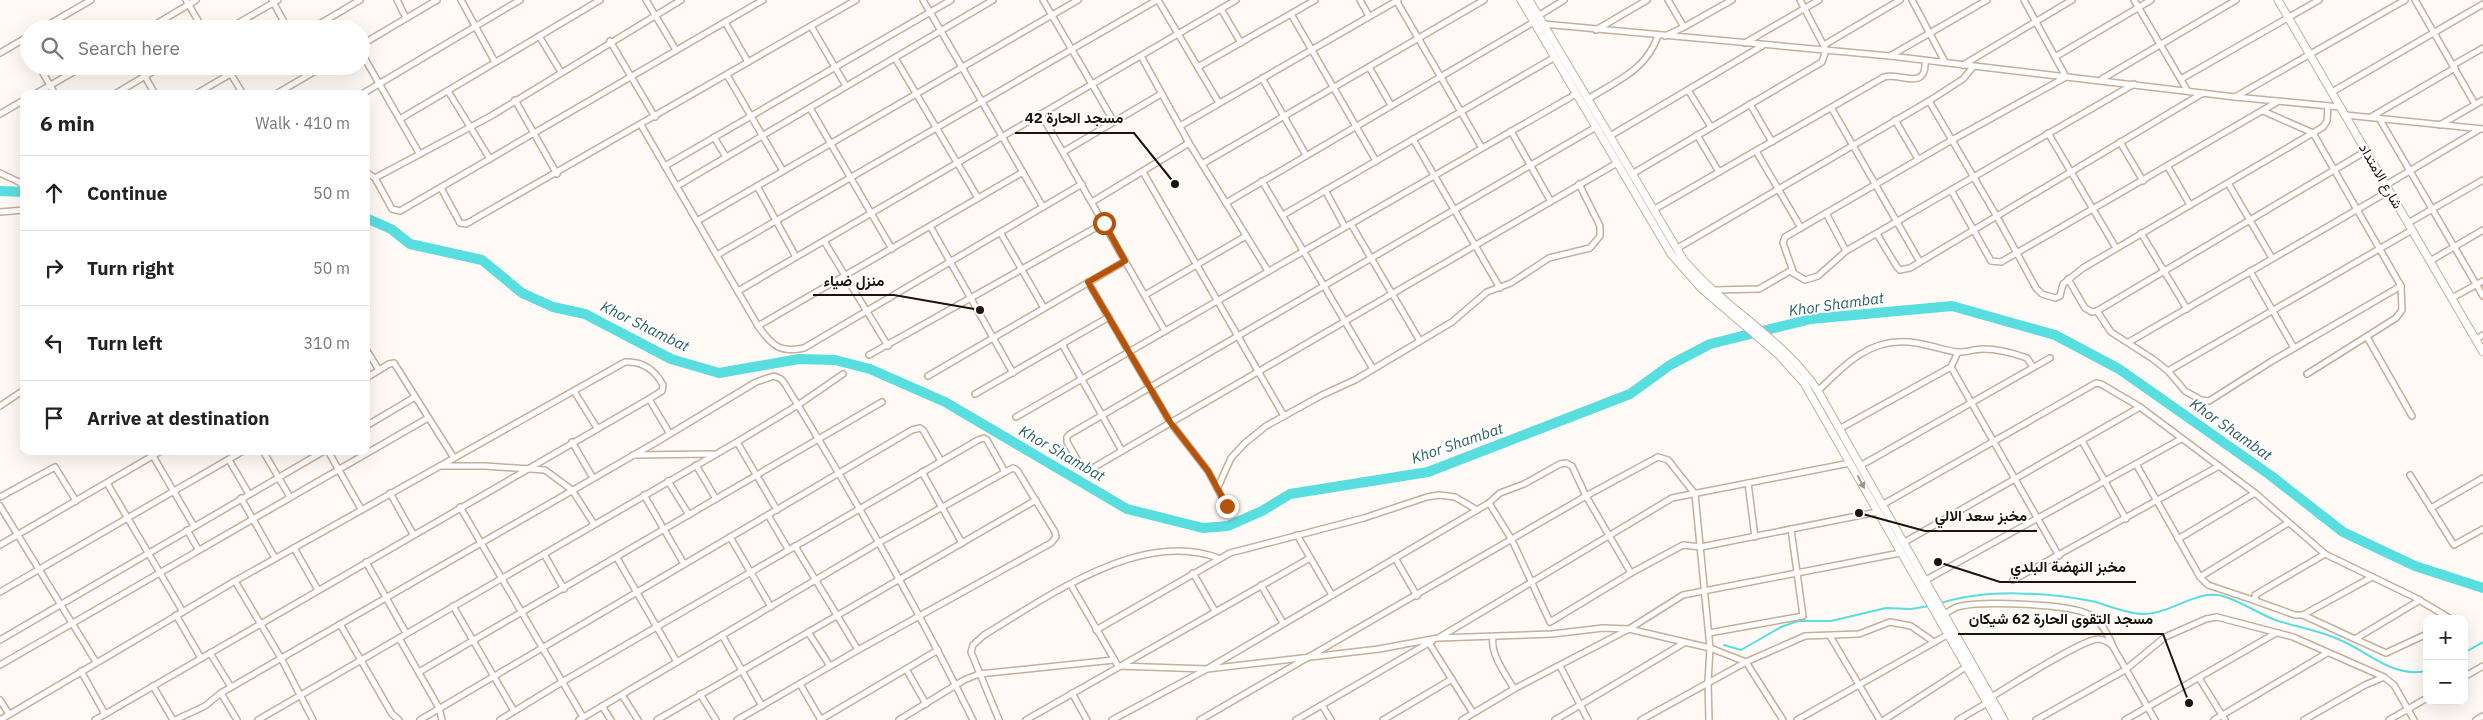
<!DOCTYPE html>
<meta charset="utf-8">
<style>
:root{--surface:#fff;--page:#f6f6f6;--text:#222;--muted:#767676;--line:#e0e0e0}
body{margin:0;font-family:"IBM Plex Sans",Vazirmatn,sans-serif;background:var(--page);color:var(--text)}
.controls{position:absolute;right:15px;bottom:15px;display:grid;overflow:hidden;border-radius:10px;box-shadow:0 5px 20px #0002}
.controls button{width:45px;height:45px;display:grid;place-items:center;padding:0;border:0;border-bottom:1px solid var(--line);background:var(--surface);color:var(--text);font:25px sans-serif}
.stop{position:absolute;width:15px;height:15px;margin:-11px;border:4px solid #b45309;border-radius:50%;background:#fff}
.stop.end{background:#b45309;border-color:#fff;box-shadow:0 1px 5px #0008}
.list{margin:0;padding:0;list-style:none}
h2{display:flex;justify-content:space-between;align-items:center;height:65px;margin:0;padding:0 20px;font-size:21px}
h2 small{font-size:16px;font-weight:400;color:var(--muted)}
.list li{display:grid;grid-template-columns:32px 1fr auto;gap:15px;align-items:center;box-sizing:border-box;height:75px;padding:0 20px;border-top:1px solid var(--line)}
.list b{display:block;font-size:19px;white-space:nowrap}
.list em{font-size:16px;font-style:normal;color:var(--muted)}
.icon{flex:none;width:28px;height:28px;fill:none;stroke:currentColor;stroke-width:2;stroke-linecap:round;stroke-linejoin:round}
.map{position:relative;flex:none;width:2483px;height:720px;overflow:hidden}
.search{position:absolute;background:var(--surface);box-shadow:0 5px 20px #0002;left:20px;top:20px;width:350px;height:55px;display:flex;align-items:center;gap:12px;box-sizing:border-box;padding:0 18px;border-radius:28px;color:var(--muted);font-size:19px}
.panel{position:absolute;background:var(--surface);box-shadow:0 5px 20px #0002;left:20px;top:90px;width:350px;height:365px;border-radius:10px}
.map>svg:first-child{display:block}
.lines{fill:none;stroke-linecap:round;stroke-linejoin:round}
.stream{stroke:#58dedf;stroke-width:2}
.river{stroke:#58dedf;stroke-width:10}
.street-casing{stroke:#c5af97;stroke-width:8}
.secondary-casing{stroke:#c5af97;stroke-width:9}
.street{stroke:#fff;stroke-width:5}
.secondary{stroke:#fff;stroke-width:7}
.oneway{fill:#999591}
.route{stroke:#b45309;stroke-width:6}
.labels{text-anchor:middle;dominant-baseline:central;stroke-width:4;stroke-linejoin:round;paint-order:stroke}
.street-label{font-size:14px;fill:#1c140b;stroke:#fff}
.water-label{font-size:15px;font-style:italic;fill:#286060;stroke:#fff}
.leader{fill:none;stroke:#1c140b;stroke-width:2}
.callout-dot{fill:#1c140b;stroke:#fff;stroke-width:2}
.callout-label{font-size:15px;text-anchor:middle;font-weight:bold;fill:#1c140b;stroke:#fff;stroke-width:4;stroke-linejoin:round;paint-order:stroke}
</style>
<div class="map">
<svg width="2483" height="720" viewBox="0 0 2483 720">
<rect width="100%" height="100%" fill="#fffaf5"/>
<g class="lines">
<!-- stream -->
<g class="stream">
<path d="M1941 603C1986 589 2046 592 2091 601 2108 605 2127 614 2143 614 2173 614 2197 587 2226 597 2243 603 2258 613 2275 620 2296 627 2319 630 2340 640 2369 652 2392 678 2427 671"/>
<path d="M1724 645 1741 650 1781 627 1798 621H1831L1886 608 1911 609 1929 606"/>
<path d="M2464 653 2483 642"/>
</g>
<!-- river -->
<g class="river">
<path d="M0 191 24 192"/>
<path d="M366 218 391 229 410 244 482 260 522 293 553 307 585 314 671 359 719 373 799 359 835 360 870 369 945 402 1127 509 1203 528 1228 526 1262 511 1290 494 1428 472 1630 394 1670 365 1710 344 1811 319 1952 306 2055 335 2119 369 2270 475 2343 532 2415 566 2483 588"/>
</g>
<!-- street casing -->
<g class="street-casing">
<g id="street">
<path d="M186 0 203 29"/>
<path d="M272 0 288 29"/>
<path d="M397 0 406 18"/>
<path d="M461 0 495 62"/>
<path d="M646 0 676 50"/>
<path d="M923 0 1043 207"/>
<path d="M1043 0 1114 122"/>
<path d="M1158 0 1219 103"/>
<path d="M1360 0 1369 16"/>
<path d="M1396 0 1482 148"/>
<path d="M1912 0 1945 62"/>
<path d="M2134 0 2187 90"/>
<path d="M2415 0 2475 104"/>
<path d="M1221 9 1241 43"/>
<path d="M1291 14 1376 161"/>
<path d="M1538 16 1564 0"/>
<path d="M725 22 748 62"/>
<path d="M1543 24 1890 56 2235 97 2340 107"/>
<path d="M811 26 846 86"/>
<path d="M1684 27 1732 0"/>
<path d="M41 29 91 0"/>
<path d="M148 29 196 0"/>
<path d="M228 29 278 0"/>
<path d="M311 29 360 0"/>
<path d="M1596 30 1647 0"/>
<path d="M539 36 561 72"/>
<path d="M1665 36 1684 27 1668 0"/>
<path d="M24 39 29 48"/>
<path d="M610 41 655 117"/>
<path d="M1745 43 1819 0"/>
<path d="M361 45 437 0"/>
<path d="M1824 45 1900 0"/>
<path d="M361 52 419 153"/>
<path d="M0 53 29 36"/>
<path d="M1141 56 1189 143 1268 271"/>
<path d="M1890 56 1987 0"/>
<path d="M2055 57 2151 0"/>
<path d="M895 58 978 198"/>
<path d="M1963 65 2072 0"/>
<path d="M2453 65 2483 48"/>
<path d="M39 66 55 94"/>
<path d="M139 66 155 94"/>
<path d="M226 66 243 94"/>
<path d="M1198 67 1315 0"/>
<path d="M1369 67 1391 105"/>
<path d="M727 75 783 171"/>
<path d="M1262 78 1306 155"/>
<path d="M2102 79 2236 0"/>
<path d="M2181 79 2319 0"/>
<path d="M1688 90 1711 127"/>
<path d="M448 91 490 159"/>
<path d="M2332 92 2483 4"/>
<path d="M35 94 84 66"/>
<path d="M115 94 162 66"/>
<path d="M196 94 244 66"/>
<path d="M276 94 324 66"/>
<path d="M362 94 520 0"/>
<path d="M2235 97 2405 0"/>
<path d="M1588 99C1618 80 1645 71 1658 36"/>
<path d="M515 100 557 174"/>
<path d="M1929 101 1996 215 2036 288 2042 294 2055 298 2060 296 2063 284 2083 268 2323 127 2327 121 2328 106"/>
<path d="M1750 104 1772 142"/>
<path d="M810 108 892 249"/>
<path d="M1832 109 1920 262"/>
<path d="M2263 111 2313 133 2401 286 2402 310 2396 318 2307 374"/>
<path d="M0 114 24 100"/>
<path d="M1041 114 1165 331"/>
<path d="M2345 115 2483 129"/>
<path d="M2371 117 2455 68"/>
<path d="M2379 118 2483 296"/>
<path d="M400 119 600 0"/>
<path d="M1895 120 1918 159"/>
<path d="M641 125 758 326 1023 172"/>
<path d="M2440 125 2483 100"/>
<path d="M1180 126 1398 0"/>
<path d="M1596 127 1070 434 1067 437V442L1081 466 1091 469 1617 163"/>
<path d="M1511 131 1550 200"/>
<path d="M2048 133 2116 248"/>
<path d="M1697 135 1719 172"/>
<path d="M1610 136 1762 46"/>
<path d="M714 137 726 157"/>
<path d="M1413 139 1500 288"/>
<path d="M2120 142 2143 181"/>
<path d="M1756 151 1801 228"/>
<path d="M1063 152 1161 94"/>
<path d="M1202 164 1484 0"/>
<path d="M665 166 951 0"/>
<path d="M2168 167 2190 205"/>
<path d="M366 172 375 178 392 209 400 211 763 0"/>
<path d="M1143 172 1284 416"/>
<path d="M0 173 19 182 24 187"/>
<path d="M1632 174 1822 62 1826 50 1800 0"/>
<path d="M375 178 491 116 681 0"/>
<path d="M1262 181 1373 369"/>
<path d="M2228 183 2272 258"/>
<path d="M2386 185 2480 129"/>
<path d="M677 186 993 0"/>
<path d="M757 186 796 257"/>
<path d="M441 188 460 223 466 224 856 0"/>
<path d="M1325 190 1345 227"/>
<path d="M1951 190 1991 261 2001 262 2277 102"/>
<path d="M1092 202 1189 143"/>
<path d="M1226 203 1534 22"/>
<path d="M1653 210 1884 77C1899 72 1927 92 1925 61"/>
<path d="M0 212 24 210"/>
<path d="M1826 213 1846 251"/>
<path d="M1283 215 1555 57"/>
<path d="M697 221 1078 0"/>
<path d="M2408 223 2483 180"/>
<path d="M1351 224 1420 341"/>
<path d="M930 226 1013 373"/>
<path d="M1000 232 1044 308"/>
<path d="M2141 233 2187 309"/>
<path d="M1877 234 1897 267 1900 270 1910 268 2203 93"/>
<path d="M824 241 888 346"/>
<path d="M1676 249 1929 101 1963 79 1973 67"/>
<path d="M717 255 1157 0"/>
<path d="M2430 261 2483 230"/>
<path d="M1793 271 1783 243 1785 237 1952 140 2066 77 2024 0"/>
<path d="M2250 271 2294 348"/>
<path d="M2068 279 2085 308 2092 312 2097 311 2366 151"/>
<path d="M1088 282 1170 422 1208 471 1227 507"/>
<path d="M1713 290 1759 289 1790 271 1805 280 1818 276 1846 251 2134 84"/>
<path d="M738 291 1236 0"/>
<path d="M1145 295 1246 236"/>
<path d="M2452 298 2483 281"/>
<path d="M2097 311 2111 332 2153 359 2168 371 2185 391 2201 400 2209 401 2272 361 2401 286"/>
<path d="M758 326C772 346 780 353 804 348L1082 184"/>
<path d="M2367 337 2412 416"/>
<path d="M2476 339 2483 335"/>
<path d="M2129 342 2389 191"/>
<path d="M1062 344 1122 451"/>
<path d="M366 349 379 370"/>
<path d="M869 355 1104 223"/>
<path d="M1951 367 2059 556"/>
<path d="M2168 371 2412 230"/>
<path d="M928 376 1125 261"/>
<path d="M366 378 389 364 394 363 454 458"/>
<path d="M574 391 597 428"/>
<path d="M1818 391C1843 366 1868 339 1908 342 1924 343 1940 349 1956 352 1965 353 1974 349 1983 349 1998 349 2013 353 2027 358L2033 367"/>
<path d="M975 394 1109 317"/>
<path d="M649 399 670 434"/>
<path d="M0 406 24 390"/>
<path d="M1016 417 1576 94"/>
<path d="M366 426 415 397"/>
<path d="M1839 429 1951 367 1958 352"/>
<path d="M2082 441 2126 519"/>
<path d="M572 442 593 478"/>
<path d="M737 442 777 510"/>
<path d="M148 451 153 456 194 526"/>
<path d="M263 451 290 497"/>
<path d="M328 451 361 509"/>
<path d="M633 455 712 454"/>
<path d="M229 460 249 494"/>
<path d="M2136 464 2200 577 2208 585 2256 601"/>
<path d="M696 465 716 499"/>
<path d="M1860 466 2050 358"/>
<path d="M922 472 962 543"/>
<path d="M2410 475 2454 545 2483 529"/>
<path d="M668 481 689 515"/>
<path d="M107 483 183 612"/>
<path d="M1748 483 1755 537"/>
<path d="M1218 487 1231 458 1245 443 1266 426 1322 395 1355 380 1452 322 1487 292 1511 283 1549 258 1590 248 1600 236V226L1579 184"/>
<path d="M390 493 413 534"/>
<path d="M644 495 684 564"/>
<path d="M0 497 55 467 76 501"/>
<path d="M241 498 275 558"/>
<path d="M1489 503 1512 540 1550 622 1631 573 1683 545 1701 547 1877 512"/>
<path d="M1882 505 2096 383 2101 384 2140 407 2255 493 2325 554 2414 597 2451 619"/>
<path d="M0 506 96 662"/>
<path d="M460 507 583 717"/>
<path d="M2431 508 2483 478"/>
<path d="M768 515 788 549"/>
<path d="M187 530 198 549"/>
<path d="M1297 535 1332 595"/>
<path d="M730 537 771 607"/>
<path d="M2178 539 2255 493"/>
<path d="M1903 543 2140 407"/>
<path d="M0 545 161 451"/>
<path d="M795 546 858 650"/>
<path d="M294 548 318 590"/>
<path d="M544 554 564 589"/>
<path d="M2325 554 2255 595 2256 601 2295 615H2303L2372 577"/>
<path d="M617 558 677 662"/>
<path d="M1395 558 1417 596"/>
<path d="M366 562 406 633"/>
<path d="M1193 573 1215 611"/>
<path d="M2200 577 2288 523"/>
<path d="M2013 580 2219 466"/>
<path d="M235 581 281 658 313 720"/>
<path d="M1924 581 2181 439"/>
<path d="M1071 585 1118 666 1207 669 1379 649 1438 638 1552 634 1603 628 1629 629 1710 648 1746 662 1805 636 1859 634 1890 622 1911 626 1934 642"/>
<path d="M1261 585 1283 623"/>
<path d="M0 592 243 451"/>
<path d="M453 606 514 711"/>
<path d="M176 615 201 658"/>
<path d="M1944 615C1949 611 1954 607 1961 606 1984 601 2068 604 2088 614 2100 619 2107 633 2112 644"/>
<path d="M2303 615 2355 639 2420 600"/>
<path d="M340 624 392 714 399 720"/>
<path d="M1096 630 1230 553 1364 518 1427 497 1439 495 1455 497 1477 510"/>
<path d="M808 632 830 666"/>
<path d="M1709 633 1803 616 1791 529"/>
<path d="M722 635 762 706"/>
<path d="M1830 636 1880 720"/>
<path d="M1440 637 1672 498 1850 463"/>
<path d="M1493 637C1490 655 1506 674 1514 689"/>
<path d="M399 638 439 708 442 720"/>
<path d="M2355 639 2386 653 2427 634"/>
<path d="M0 640 324 451"/>
<path d="M1429 643 1473 713"/>
<path d="M210 653 231 687"/>
<path d="M0 665 428 418"/>
<path d="M1560 666 1588 720"/>
<path d="M906 669 926 704"/>
<path d="M81 671 105 714"/>
<path d="M419 672 882 402"/>
<path d="M2464 677 2483 666"/>
<path d="M2199 678 2225 720"/>
<path d="M800 684 821 720"/>
<path d="M153 686 173 720"/>
<path d="M221 693 660 440 756 382 774 376 781 379 785 384C852 493 916 605 973 720"/>
<path d="M1072 693 1087 720"/>
<path d="M700 694 716 720"/>
<path d="M622 695 638 720"/>
<path d="M1991 697C2010 686 2081 640 2098 639 2104 639 2108 642 2112 645L2155 720"/>
<path d="M0 700 9 714"/>
<path d="M1322 705 1331 720"/>
<path d="M602 706 611 720"/>
<path d="M0 720 235 581 440 466H485L545 470 572 490 594 524"/>
<path d="M95 720 649 399 662 391 663 385C655 370 643 361 625 362L440 466"/>
<path d="M175 720 205 706 221 693 237 720"/>
<path d="M258 720 737 442 798 405 843 374"/>
<path d="M420 720 912 430 920 428 923 430 941 461"/>
<path d="M500 720 562 682 978 440 984 438 987 440 1005 472"/>
<path d="M579 720 878 543 1009 470 1013 468 1017 470 1055 532 1056 537 1051 543 858 650 737 720"/>
<path d="M657 720 1036 500"/>
<path d="M820 720 938 650"/>
<path d="M899 720 964 680 979 674 1114 660"/>
<path d="M999 720 971 652 973 645 984 635C1049 596 1141 529 1218 558"/>
<path d="M1026 720 1310 558"/>
<path d="M1112 720 1207 669 1489 503 1500 493 1524 484 1560 464 1566 463 1572 466 1586 496 1631 573"/>
<path d="M1200 720 1586 496 1658 457 1668 460 1695 494 1710 648 1708 682 1709 720"/>
<path d="M1296 720 1432 641"/>
<path d="M1383 720 1452 679"/>
<path d="M1462 720 1514 689 1629 629 1683 595 1900 553"/>
<path d="M1555 720 1684 643"/>
<path d="M1641 720 1746 662 1783 720"/>
<path d="M1797 720 1947 635"/>
<path d="M1884 720 1966 667"/>
<path d="M1958 720 1987 703"/>
<path d="M2036 720 2125 670 2165 637 2206 619 2217 617 2293 637 2384 677"/>
<path d="M2125 720 2276 633"/>
<path d="M2214 720 2327 653"/>
<path d="M2304 720 2365 685 2384 677 2394 685 2414 720"/>
<path d="M2389 720 2427 698"/>
<path d="M2476 720 2483 716"/>
</g>
</g>
<!-- secondary casing -->
<g class="secondary-casing">
<g id="secondary">
<path d="M1521 0 1671 254 1701 288 1778 354 1804 383 1997 720"/>
<path d="M1529 0 1683 259C1723 308 1783 338 1818 391L2004 720"/>
<path d="M2278 0 2483 352"/>
</g>
</g>
<!-- street -->
<use href="#street" class="street"/>
<!-- secondary -->
<use href="#secondary" class="secondary"/>
</g>
<!-- one-way arrows -->
<defs><path id="oneway-solid" d="M-6-.8H1V-3.2L6.5 0L1 3.2V.8H-6Z" transform="scale(1.25)"/></defs>
<use class="oneway" href="#oneway-solid" transform="translate(1861 482) rotate(62)"/>
<g class="lines">
<!-- route -->
<path class="route" d="M1104 223 1125 261 1088 282 1170 422 1208 471 1227 506"/>
</g>
<g class="labels">
<!-- street labels -->
<g class="street-label">
<text transform="translate(2381 176) rotate(60)">شارع الامتداد</text>
</g>
<!-- water labels -->
<g class="water-label">
<text transform="translate(1836 304) rotate(-8)">Khor Shambat</text>
<text transform="translate(645 326) rotate(26)">Khor Shambat</text>
<text transform="translate(2231 429) rotate(35)">Khor Shambat</text>
<text transform="translate(1457 443) rotate(-19)">Khor Shambat</text>
<text transform="translate(1062 453) rotate(30)">Khor Shambat</text>
</g>
</g>
<!-- callouts -->
<path class="leader" d="M1175 184L1134 133H1015M980 310L894 295H813M1859 513L1925 531H2037M1938 562L2000 582H2136M2189 703L2163 634H1958"/>
<g class="callout-dot">
<circle cx="1175" cy="184" r="5"/>
<circle cx="980" cy="310" r="5"/>
<circle cx="1859" cy="513" r="5"/>
<circle cx="1938" cy="562" r="5"/>
<circle cx="2189" cy="703" r="5"/>
</g>
<g class="callout-label">
<text x="1074" y="123">مسجد الحارة 42</text>
<text x="854" y="286">منزل ضياء</text>
<text x="1981" y="521">مخبز سعد الالي</text>
<text x="2068" y="572">مخبز النهضة البلدي</text>
<text x="2061" y="624">مسجد التقوى الحارة 62 شيكان</text>
</g>
</svg>
<div class="controls">
<button>+</button>
<button>−</button>
</div>
<div class="stop" style="left:1104px;top:223px"></div>
<div class="stop end" style="left:1227px;top:506px"></div>
<div class="search"><svg class="icon" aria-label="search" viewBox="0 0 24 24"><circle cx="10" cy="10" r="6"/><path d="M15 15l6 6"/></svg>Search here</div>
<section class="panel">
<h2>6 min<small>Walk · 410 m</small></h2>
<ul class="list">
<li><svg class="icon" aria-label="ahead" viewBox="0 0 24 24"><path d="M12 20V5M6 11l6-6 6 6"/></svg><div><b>Continue</b></div><em>50 m</em></li>
<li><svg class="icon" aria-label="right" viewBox="0 0 24 24"><path d="M7 20v-9h11M14 6l5 5-5 5"/></svg><div><b>Turn right</b></div><em>50 m</em></li>
<li><svg class="icon" aria-label="left" viewBox="0 0 24 24"><path d="M17 20v-9H6M10 6l-5 5 5 5"/></svg><div><b>Turn left</b></div><em>310 m</em></li>
<li><svg class="icon" aria-label="arrive" viewBox="0 0 24 24"><path d="M6 21V4h12l-3 4 3 4H6"/></svg><div><b>Arrive at destination</b></div></li>
</ul>
</section>
</div>
